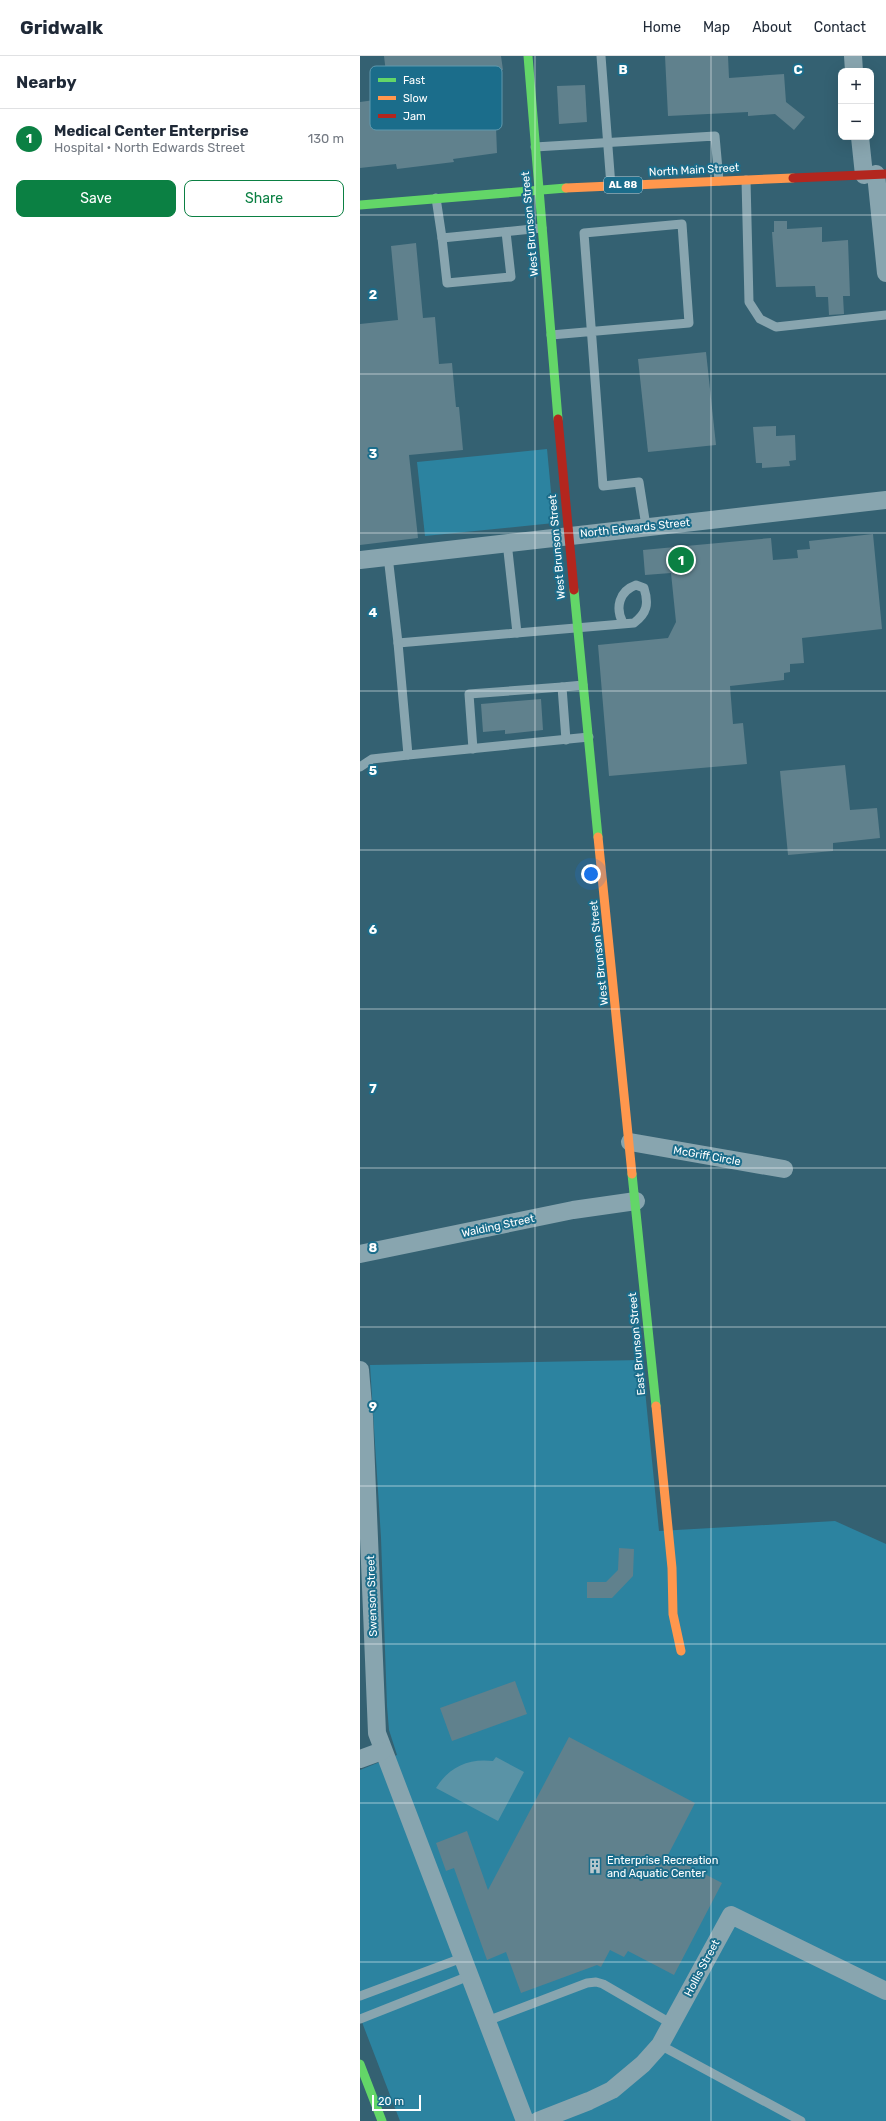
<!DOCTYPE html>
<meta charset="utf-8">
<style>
:root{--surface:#fff;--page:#f6f6f7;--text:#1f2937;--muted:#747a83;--line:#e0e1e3;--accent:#0b8043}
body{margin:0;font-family:Rubik,sans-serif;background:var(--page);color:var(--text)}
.controls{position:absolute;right:12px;top:12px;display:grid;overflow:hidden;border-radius:8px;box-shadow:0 4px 16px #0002}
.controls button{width:36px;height:36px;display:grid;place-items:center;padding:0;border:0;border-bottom:1px solid var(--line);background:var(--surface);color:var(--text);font:20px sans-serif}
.scale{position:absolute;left:12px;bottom:10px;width:49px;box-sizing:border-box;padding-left:4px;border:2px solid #fff;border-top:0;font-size:11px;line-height:14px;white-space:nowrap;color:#fff;-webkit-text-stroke:3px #1b6d8b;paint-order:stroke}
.you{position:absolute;left:231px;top:818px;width:14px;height:14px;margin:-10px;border:3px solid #fff;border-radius:50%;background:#1a73e8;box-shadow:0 0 0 6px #1a73e833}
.badge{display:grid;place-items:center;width:26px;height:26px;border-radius:50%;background:var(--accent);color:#fff;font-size:13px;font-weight:700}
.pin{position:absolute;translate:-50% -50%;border:2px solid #fff;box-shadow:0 1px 4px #0006}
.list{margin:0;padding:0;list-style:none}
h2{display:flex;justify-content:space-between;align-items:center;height:52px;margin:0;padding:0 16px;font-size:17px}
h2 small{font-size:13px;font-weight:400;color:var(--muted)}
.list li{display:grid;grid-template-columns:26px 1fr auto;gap:12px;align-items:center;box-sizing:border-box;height:60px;padding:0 16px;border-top:1px solid var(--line)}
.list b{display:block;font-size:15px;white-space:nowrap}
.list p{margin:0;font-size:13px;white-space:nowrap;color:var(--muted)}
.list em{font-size:13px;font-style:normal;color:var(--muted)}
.actions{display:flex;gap:8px;padding:12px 16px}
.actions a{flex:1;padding:9px 0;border:1px solid var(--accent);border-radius:8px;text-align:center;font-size:14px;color:var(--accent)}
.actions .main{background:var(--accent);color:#fff}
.map{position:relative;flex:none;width:526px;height:2065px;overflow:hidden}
header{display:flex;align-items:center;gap:24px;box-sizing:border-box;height:56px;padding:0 20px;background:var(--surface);border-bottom:1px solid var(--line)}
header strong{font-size:19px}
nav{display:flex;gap:22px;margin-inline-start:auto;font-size:14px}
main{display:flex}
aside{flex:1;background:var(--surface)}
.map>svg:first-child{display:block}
.green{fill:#2c83a0}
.water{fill:#5a93a6}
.building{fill:#60818d}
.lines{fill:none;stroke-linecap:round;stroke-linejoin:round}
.lane{stroke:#88a5af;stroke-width:9}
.street{stroke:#88a5af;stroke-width:18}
.fast{stroke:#63d668;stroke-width:9}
.slow{stroke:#ff974d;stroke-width:9}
.jam{stroke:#b3261e;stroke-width:9}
.grid{fill:none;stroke:#fff;stroke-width:1;stroke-opacity:0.55}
.labels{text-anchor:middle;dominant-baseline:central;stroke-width:4;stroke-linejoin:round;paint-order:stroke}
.shield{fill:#1b6d8b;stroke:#bbd3dc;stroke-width:1}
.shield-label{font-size:10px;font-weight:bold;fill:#fff}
.street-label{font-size:11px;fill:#fff;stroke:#1b6d8b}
.poi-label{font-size:11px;fill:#fff;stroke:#1b6d8b;text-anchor:start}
.key{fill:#1b6d8b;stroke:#5f99ae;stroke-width:1}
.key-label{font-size:11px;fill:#fff}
.grid-label{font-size:13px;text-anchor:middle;font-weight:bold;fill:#fff;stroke:#1b6d8b;stroke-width:4;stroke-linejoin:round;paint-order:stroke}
</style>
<header>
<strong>Gridwalk</strong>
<nav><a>Home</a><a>Map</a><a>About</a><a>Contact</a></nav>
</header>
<main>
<aside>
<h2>Nearby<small></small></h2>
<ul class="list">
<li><span class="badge">1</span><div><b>Medical Center Enterprise</b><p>Hospital · North Edwards Street</p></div><em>130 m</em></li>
</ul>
<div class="actions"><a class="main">Save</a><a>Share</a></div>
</aside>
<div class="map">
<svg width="526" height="2065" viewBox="0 0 526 2065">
<rect width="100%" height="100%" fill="#346172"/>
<!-- green -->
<g class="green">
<path d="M187 393 194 467 65 480 57 406Z"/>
<path d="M282 1304 299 1475 475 1465 526 1488V2065H40L0 1961V1714L37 1699 29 1674 27 1650 21 1482 10 1309Z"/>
</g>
<!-- water -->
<path class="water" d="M136 1701 164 1716 138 1765 76 1732C89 1711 108 1702 133 1705Z"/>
<!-- building -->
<g class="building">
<path d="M24 0H141L143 14 135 15 138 45H135L137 97 93 103 94 106 37 113 36 108 0 112V46L29 42Z"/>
<path d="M305 0H368L369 22 424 18 426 46 445 61 434 74 415 58 388 60V56L308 60Z"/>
<path d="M225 29 227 66 199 68 197 30Z"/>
<path d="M414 165H427V173L462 171V186L488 184 490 240H483L484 258 469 259 468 241H456L455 230 416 231 412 176H414Z"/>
<path d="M56 187 63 262 75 261 79 308 92 307 96 351H99L103 394 49 399 58 482 0 489V268L38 264 31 190Z"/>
<path d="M346 296 356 389 288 396 278 303Z"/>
<path d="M416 370V380L435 379 436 404 429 405 430 410 402 412V407H396L393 371Z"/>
<path d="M513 478 522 573 442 582 444 607 430 608V616L424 617V624L370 630 373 668 383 667 387 708 249 720 238 589 308 582 316 566 311 517 285 519 283 494 411 482 413 504 438 502 437 494 450 493 449 485Z"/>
<path d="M181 643 183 674 145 678V674L123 676 121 648Z"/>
<path d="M485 709 490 754 517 752 520 782 473 787V795L428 799 420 715Z"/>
<path d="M259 1492 274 1493 273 1520 252 1542H227V1526H246L258 1514Z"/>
<path d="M155 1625 167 1658 92 1685 80 1652Z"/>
<path d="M209 1681 335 1747 308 1799 362 1827 314 1919 268 1895 264 1901 250 1894 241 1911 237 1909 161 1937 146 1896 127 1904 94 1812 86 1815 76 1787 107 1775 128 1834Z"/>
</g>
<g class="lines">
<!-- lane -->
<g class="lane">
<path d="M241 0 251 130"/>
<path d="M175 91 355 80 359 125"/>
<path d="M386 124 389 246 400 263 416 271 526 259"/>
<path d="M76 142 82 182 182 172"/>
<path d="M82 182 87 227 151 221 146 176"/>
<path d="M191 279 329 267 322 168 224 177 243 430 279 426 286 470"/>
<path d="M147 486 157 577"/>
<path d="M28 500 38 587 274 567C287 557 289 548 284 532L276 529C259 535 255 552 263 567"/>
<path d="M206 684 202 631 223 629"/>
<path d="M113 693 109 638 202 631"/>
<path d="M48 699 229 681"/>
<path d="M0 711 12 703 48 699 38 587"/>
<path d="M0 1940 102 1902"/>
<path d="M0 1963 109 1920"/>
<path d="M127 1965 227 1927 236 1926 243 1928 312 1968"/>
<path d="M300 1989 441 2065"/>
</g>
<!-- street -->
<g class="street">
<path d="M493 0 494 15"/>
<path d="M500 81 504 119"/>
<path d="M516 118 526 217"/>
<path d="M0 504 526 444"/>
<path d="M270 1086 424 1113"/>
<path d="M0 1198 213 1154 276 1145"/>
<path d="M0 1314 4 1361 17 1677 165 2065"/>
<path d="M0 1703 22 1695"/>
<path d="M178 2065 229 2045 252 2034 283 2008 300 1989 371 1859 526 1935"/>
</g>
<!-- fast -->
<g class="fast">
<path d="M168 0 198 363"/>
<path d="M0 149 206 132"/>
<path d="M214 534 238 781"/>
<path d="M272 1118 296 1350"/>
<path d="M0 2008 22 2065"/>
</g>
<!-- slow -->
<g class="slow">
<path d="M206 132 433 122"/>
<path d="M238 781 272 1118"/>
<path d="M296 1350 312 1512 313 1558 321 1595"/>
</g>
<!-- jam -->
<g class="jam">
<path d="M433 122 526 118"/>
<path d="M198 363 214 534"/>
</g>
</g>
<!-- grid -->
<path class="grid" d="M175 0V2065M351 0V2065M0 159H526M0 318H526M0 477H526M0 635H526M0 794H526M0 953H526M0 1112H526M0 1271H526M0 1430H526M0 1588H526M0 1747H526M0 1906H526"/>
<!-- icons -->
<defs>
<g id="building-bare" transform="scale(1.2)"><path d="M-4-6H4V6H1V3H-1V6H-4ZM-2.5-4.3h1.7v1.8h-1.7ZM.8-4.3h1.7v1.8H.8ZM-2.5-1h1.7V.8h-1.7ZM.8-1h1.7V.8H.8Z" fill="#b8c8ce" stroke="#1b6d8b" stroke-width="2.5" paint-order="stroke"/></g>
</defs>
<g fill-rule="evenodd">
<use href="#building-bare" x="235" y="1810"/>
</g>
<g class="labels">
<!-- shield labels -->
<rect class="shield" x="244" y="121" width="38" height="16" rx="3"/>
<g class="shield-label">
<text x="263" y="129">AL 88</text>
</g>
<!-- street labels -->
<g class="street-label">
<text transform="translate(334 114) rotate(-3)">North Main Street</text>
<text transform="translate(170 168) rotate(-95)">West Brunson Street</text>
<text transform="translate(275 472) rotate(-6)">North Edwards Street</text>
<text transform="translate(197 491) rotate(-95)">West Brunson Street</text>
<text transform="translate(239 897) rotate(-96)">West Brunson Street</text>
<text transform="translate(347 1100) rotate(10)">McGriff Circle</text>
<text transform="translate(138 1170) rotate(-12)">Walding Street</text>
<text transform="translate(277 1288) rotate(-95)">East Brunson Street</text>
<text transform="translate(12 1540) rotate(-92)">Swenson Street</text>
<text transform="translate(342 1912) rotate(-62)">Hollis Street</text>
</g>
<!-- poi labels -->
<g class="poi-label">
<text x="247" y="1804">Enterprise Recreation<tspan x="247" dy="13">and Aquatic Center</tspan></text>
</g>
</g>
<!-- legend -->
<rect x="10" y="10" width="132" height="64" rx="6" class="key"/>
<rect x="18" y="22" width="18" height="4" fill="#63d668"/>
<rect x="18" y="40" width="18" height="4" fill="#ff974d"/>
<rect x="18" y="58" width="18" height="4" fill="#b3261e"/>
<g class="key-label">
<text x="43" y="28">Fast</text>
<text x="43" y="46">Slow</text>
<text x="43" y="64">Jam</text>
</g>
<g class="grid-label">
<text x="263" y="18">B</text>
<text x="438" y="18">C</text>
<text x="13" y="243">2</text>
<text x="13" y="402">3</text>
<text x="13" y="561">4</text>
<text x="13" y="719">5</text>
<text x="13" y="878">6</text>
<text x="13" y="1037">7</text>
<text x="13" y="1196">8</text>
<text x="13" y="1355">9</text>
</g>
</svg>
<div class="controls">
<button>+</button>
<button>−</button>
</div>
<div class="scale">20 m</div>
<div class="you"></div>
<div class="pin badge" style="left:321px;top:504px">1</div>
</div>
</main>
